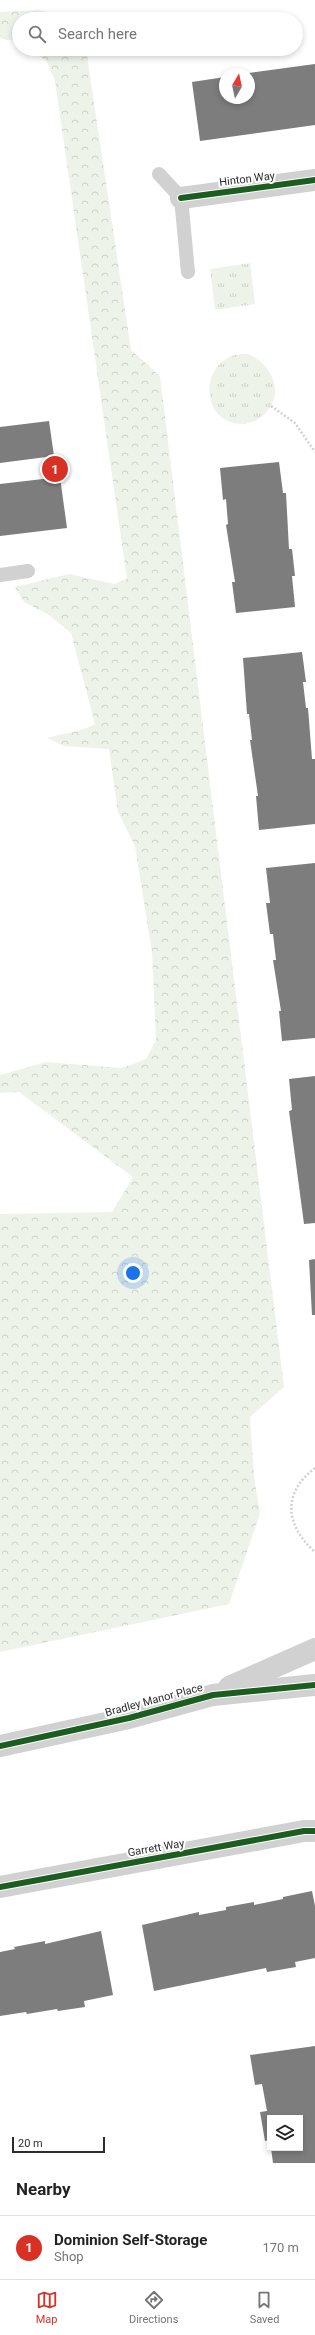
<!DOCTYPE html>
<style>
:root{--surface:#fff;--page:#f2f2f2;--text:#222;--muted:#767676;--line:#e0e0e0;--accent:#d93025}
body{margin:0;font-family:Roboto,sans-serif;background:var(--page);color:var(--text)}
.controls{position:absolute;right:12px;bottom:12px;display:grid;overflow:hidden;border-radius:0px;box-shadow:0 2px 6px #0003}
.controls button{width:36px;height:36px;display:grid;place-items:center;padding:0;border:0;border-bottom:1px solid var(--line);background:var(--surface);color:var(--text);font:20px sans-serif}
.compass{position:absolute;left:219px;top:68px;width:36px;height:36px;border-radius:50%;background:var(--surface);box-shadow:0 2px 6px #0003;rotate:9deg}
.scale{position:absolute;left:12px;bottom:10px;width:93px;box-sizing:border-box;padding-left:4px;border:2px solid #2c2c2c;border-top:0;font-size:11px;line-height:14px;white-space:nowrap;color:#2c2c2c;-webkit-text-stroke:3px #fff;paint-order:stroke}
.you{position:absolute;left:133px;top:1273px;width:14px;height:14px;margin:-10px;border:3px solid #fff;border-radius:50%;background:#1a73e8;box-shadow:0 0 0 6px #1a73e833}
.badge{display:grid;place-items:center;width:26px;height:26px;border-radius:50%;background:var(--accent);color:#fff;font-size:13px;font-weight:700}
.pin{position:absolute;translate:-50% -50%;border:2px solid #fff;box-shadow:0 1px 4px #0006}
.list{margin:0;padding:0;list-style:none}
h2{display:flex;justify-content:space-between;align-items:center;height:52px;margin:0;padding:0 16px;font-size:17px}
h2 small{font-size:13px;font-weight:400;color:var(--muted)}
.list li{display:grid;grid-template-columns:26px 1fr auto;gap:12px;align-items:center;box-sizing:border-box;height:64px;padding:0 16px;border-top:1px solid var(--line)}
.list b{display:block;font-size:15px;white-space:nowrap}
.list p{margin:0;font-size:13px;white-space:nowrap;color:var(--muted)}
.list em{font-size:13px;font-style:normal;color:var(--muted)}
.icon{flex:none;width:22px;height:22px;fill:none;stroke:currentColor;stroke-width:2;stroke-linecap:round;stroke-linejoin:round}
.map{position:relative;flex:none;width:315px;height:2163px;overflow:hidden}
.search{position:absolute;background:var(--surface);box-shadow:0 2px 6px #0003;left:12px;right:12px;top:12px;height:44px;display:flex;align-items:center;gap:10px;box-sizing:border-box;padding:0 14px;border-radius:22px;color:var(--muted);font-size:15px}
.sheet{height:116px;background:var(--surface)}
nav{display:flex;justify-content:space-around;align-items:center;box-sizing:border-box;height:56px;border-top:1px solid var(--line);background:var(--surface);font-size:11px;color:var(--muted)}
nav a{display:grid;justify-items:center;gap:2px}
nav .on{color:var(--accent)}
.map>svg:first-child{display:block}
.forest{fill:url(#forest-crowns)}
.park{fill:url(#park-tufts)}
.building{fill:#7d7d7d}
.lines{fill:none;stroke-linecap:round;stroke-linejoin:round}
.path{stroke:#d1d1d1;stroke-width:2.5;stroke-dasharray:2 2;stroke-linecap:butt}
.service{stroke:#d1d1d1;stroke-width:14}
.minor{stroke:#d1d1d1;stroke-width:22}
.cycleway-casing{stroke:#fff;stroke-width:8}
.cycleway{stroke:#1b5e20;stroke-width:6}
.labels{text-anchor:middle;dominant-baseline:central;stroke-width:4;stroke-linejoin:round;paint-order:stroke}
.street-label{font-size:11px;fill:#2c2c2c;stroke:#fff}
</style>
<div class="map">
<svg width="315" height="2163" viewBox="0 0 315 2163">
<defs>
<pattern id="forest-crowns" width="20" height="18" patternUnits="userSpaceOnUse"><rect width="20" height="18" fill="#eef3ea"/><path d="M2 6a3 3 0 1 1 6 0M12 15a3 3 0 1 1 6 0" fill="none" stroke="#ccd0c9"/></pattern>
<pattern id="park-tufts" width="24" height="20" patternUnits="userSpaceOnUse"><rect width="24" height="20" fill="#eef3ea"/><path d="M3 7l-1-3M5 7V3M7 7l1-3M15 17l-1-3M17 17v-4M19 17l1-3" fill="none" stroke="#ccd0c9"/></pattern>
</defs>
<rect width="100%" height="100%" fill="#fff"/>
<!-- forest -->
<g class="forest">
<path d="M38 10 82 19H19V42L0 38V12Z"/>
<path d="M31 49H86L131 350 160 376 284 1387 250 1417 254 1476 260 1514 229 1604 0 1652V1214L112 1212 133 1177 19 1092 0 1093V1075L46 1062 122 1068 146 1059 156 1040 152 952 135 846 118 812 109 749 64 746 47 738C64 733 81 732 95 724L71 633 49 615 24 602 15 587 69 574 114 584 127 579 55 81 47 62Z"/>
</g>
<!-- park -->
<g class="park">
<path d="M250 263 255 304 215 310 210 269Z"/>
<path d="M248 354C269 363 285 389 268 410 262 419 253 423 242 424 202 424 199 368 232 356 237 354 243 354 248 354Z"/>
</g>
<!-- building -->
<g class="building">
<path d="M315 64V125L200 141 192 82 225 77V98H249V73Z"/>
<path d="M49 421 54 456 0 463V427Z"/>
<path d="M279 462 283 493H286L289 549H292L295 576H292L295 607 236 613 232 582H235L226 525 228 524 226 499 223 500 220 468Z"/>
<path d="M60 477 67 528 0 536V484Z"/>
<path d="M302 652 306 682H303L306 708H308L312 759H315V824L259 830 256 796H258L250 740H252L249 714H247L243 658Z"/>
<path d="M315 863V1038L282 1041 279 1011H281L273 960H276L273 934H270L266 903H270L266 868Z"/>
<path d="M315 1076V1223L304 1224 289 1111 292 1110 289 1079Z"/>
<path d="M315 1259V1315H312L309 1260Z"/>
<path d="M312 1891 315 1906V1958L295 1962 296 1967 267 1972 266 1968 154 1991 142 1925 199 1912V1915L226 1910V1907L254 1902V1905L283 1899V1897Z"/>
<path d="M101 1931 113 1995 84 2001 85 2007 58 2011 57 2009 27 2014 26 2012 0 2016V1952L15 1949 14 1947 45 1941V1944Z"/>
<path d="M315 2046V2163H273L271 2148H300V2118H270V2140L265 2141 260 2112 267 2111 262 2084 255 2085 250 2055Z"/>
</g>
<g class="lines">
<!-- path -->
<g class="path">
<path d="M271 406 295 423 315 452"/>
<path d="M315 1468C282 1493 285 1525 315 1552"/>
</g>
<!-- service -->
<g class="service">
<path d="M159 174 181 198 188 272"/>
<path d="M0 575 28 571"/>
</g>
<!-- minor -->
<g class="minor">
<path d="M181 198 315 180"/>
<path d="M229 1687 315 1649"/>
<path d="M0 1746 129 1718 213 1695 315 1685"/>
<path d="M0 1887 304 1831H315"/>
</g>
<!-- cycleway casing -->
<g class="cycleway-casing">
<g id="cycleway">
<path d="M181 198 315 180"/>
<path d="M0 1746 129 1718 213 1695 315 1685"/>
<path d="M0 1887 304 1831H315"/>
</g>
</g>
<!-- cycleway -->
<use href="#cycleway" class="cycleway"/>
</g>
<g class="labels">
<!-- street labels -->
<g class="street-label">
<text transform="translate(247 179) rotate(-7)">Hinton Way</text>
<text transform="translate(154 1700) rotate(-15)">Bradley Manor Place</text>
<text transform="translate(156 1848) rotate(-10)">Garrett Way</text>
</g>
</g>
</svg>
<div class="controls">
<button><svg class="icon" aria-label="layers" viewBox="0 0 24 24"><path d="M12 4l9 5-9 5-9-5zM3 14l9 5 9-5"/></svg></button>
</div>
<svg class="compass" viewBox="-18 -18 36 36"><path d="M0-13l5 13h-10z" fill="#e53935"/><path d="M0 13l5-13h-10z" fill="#767676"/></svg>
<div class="scale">20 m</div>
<div class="you"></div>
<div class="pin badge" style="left:55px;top:469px">1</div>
<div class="search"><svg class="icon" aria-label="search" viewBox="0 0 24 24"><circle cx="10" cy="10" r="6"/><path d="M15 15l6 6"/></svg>Search here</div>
</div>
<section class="sheet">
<h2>Nearby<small></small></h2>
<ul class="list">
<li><span class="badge">1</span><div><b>Dominion Self-Storage</b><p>Shop</p></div><em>170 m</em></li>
</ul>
</section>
<nav>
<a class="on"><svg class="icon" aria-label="map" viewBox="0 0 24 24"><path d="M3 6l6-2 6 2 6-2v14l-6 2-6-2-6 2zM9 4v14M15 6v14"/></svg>Map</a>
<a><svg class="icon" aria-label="directions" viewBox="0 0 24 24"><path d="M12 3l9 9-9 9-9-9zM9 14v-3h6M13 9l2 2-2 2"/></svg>Directions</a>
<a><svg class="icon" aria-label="saved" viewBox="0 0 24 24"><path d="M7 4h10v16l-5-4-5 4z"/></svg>Saved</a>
</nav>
